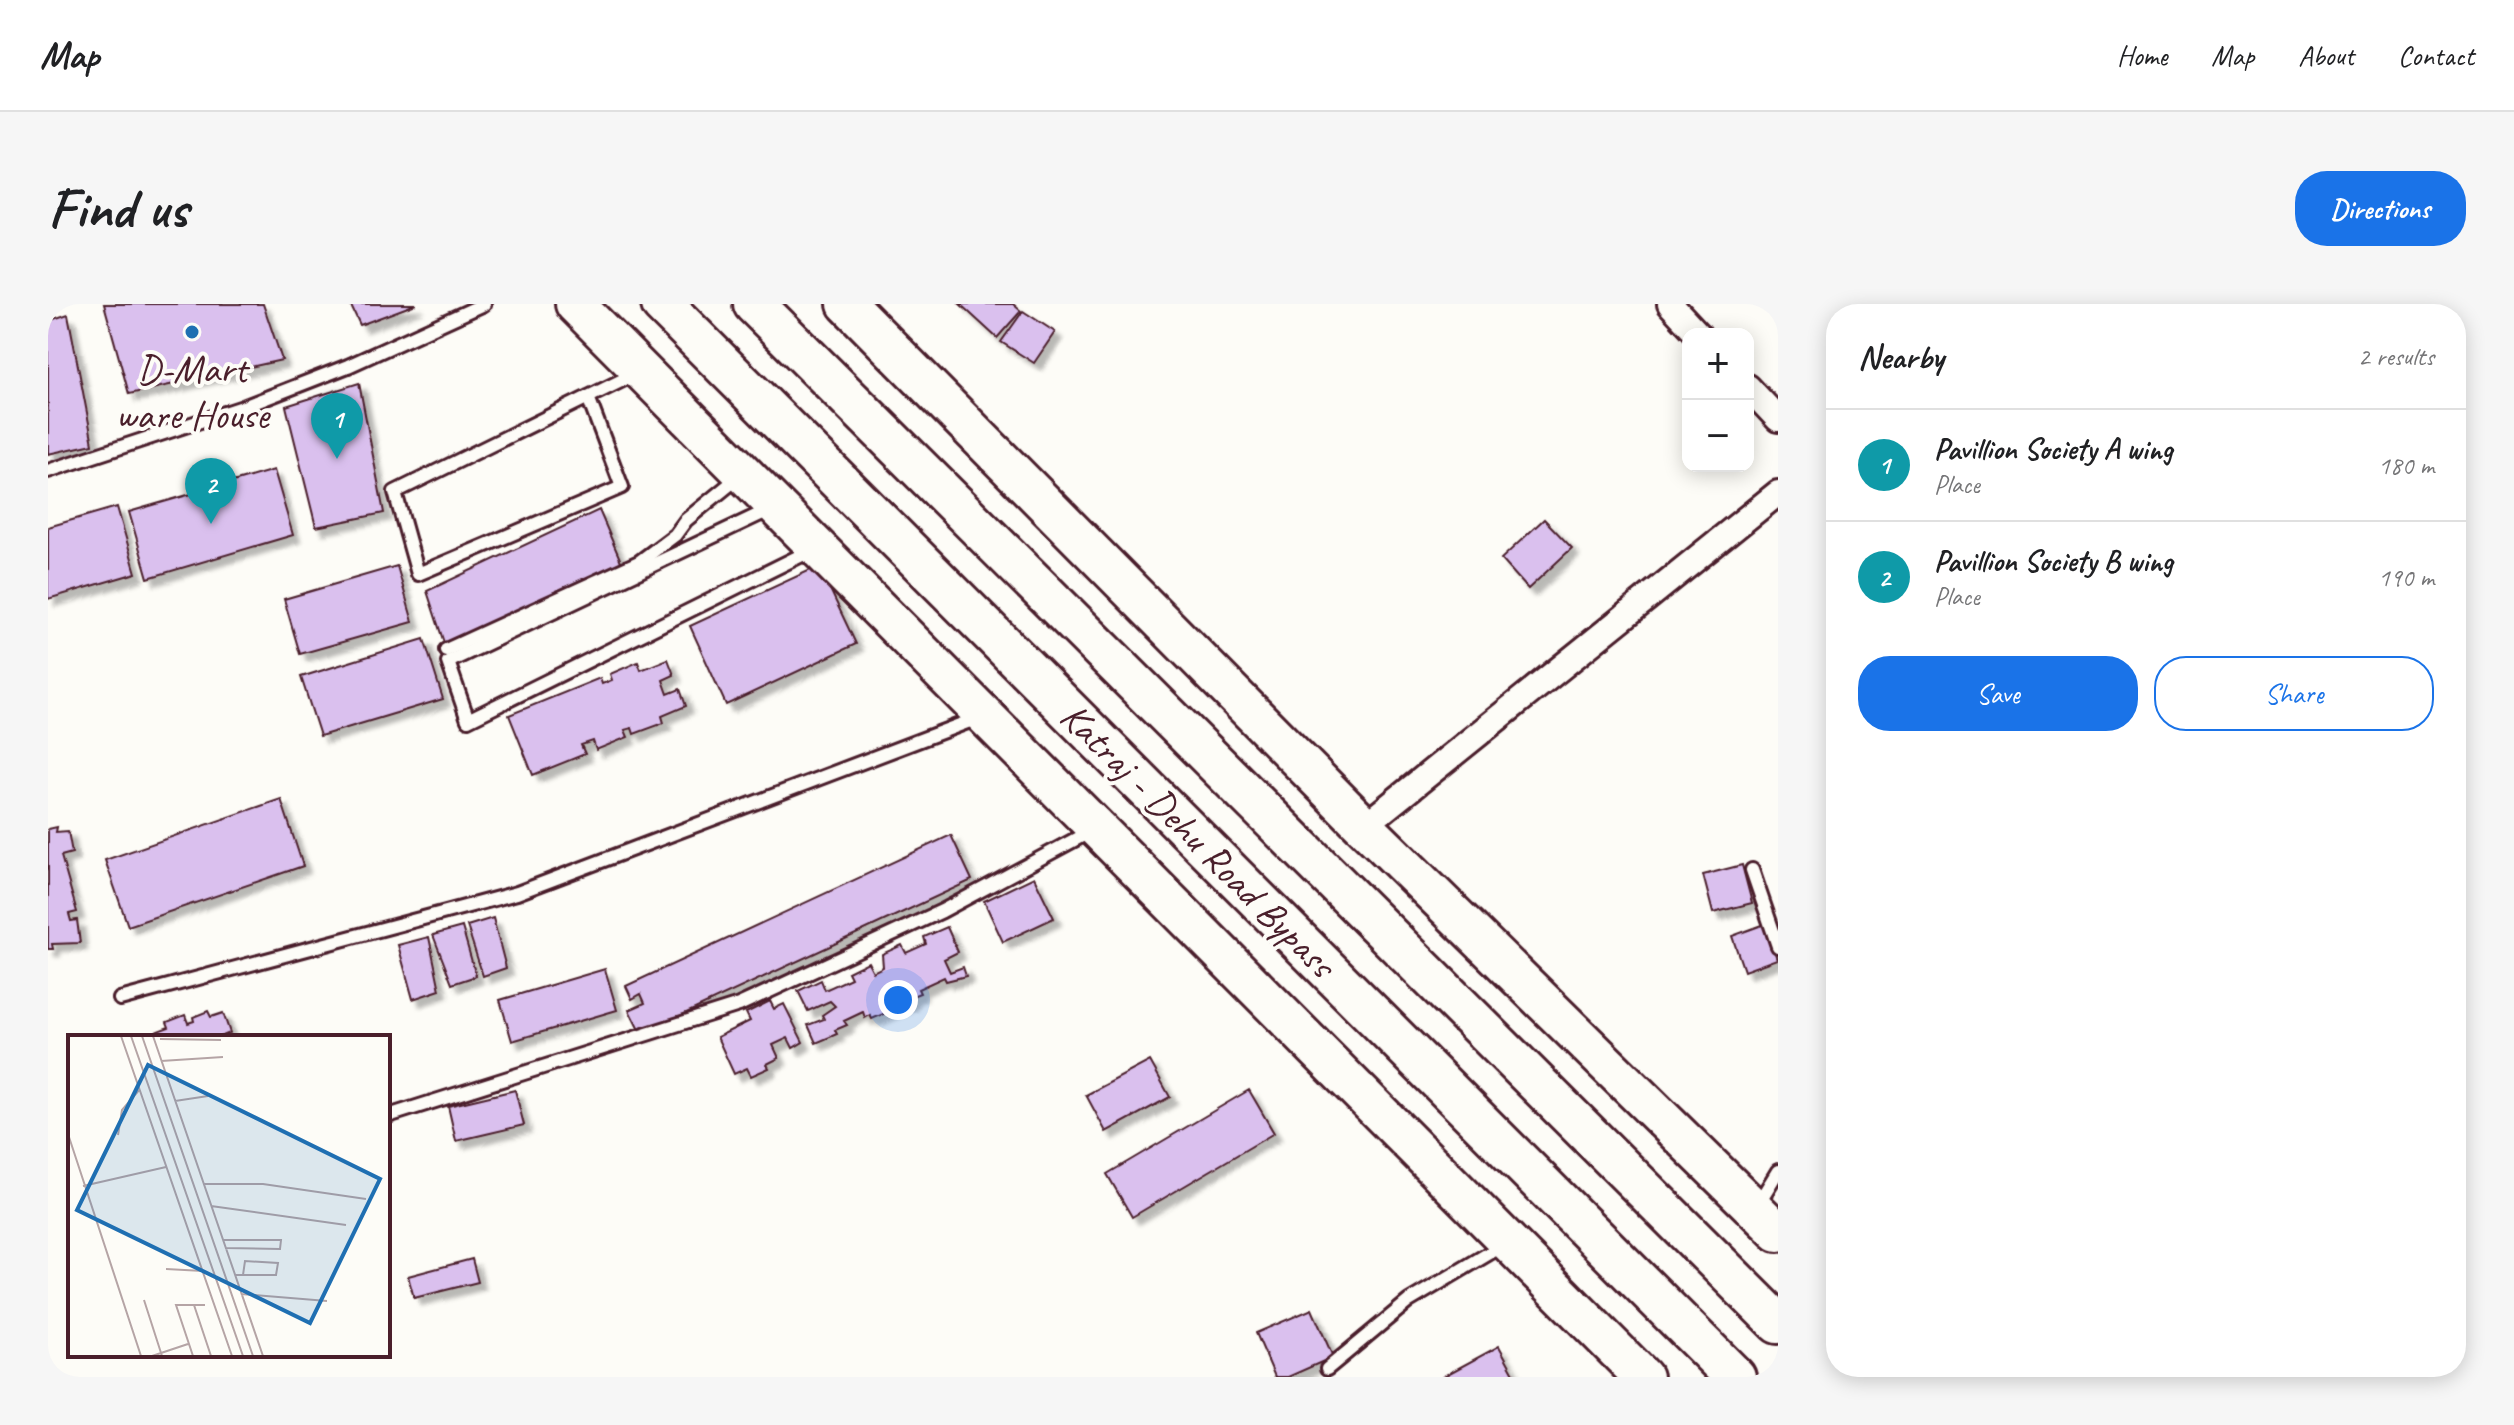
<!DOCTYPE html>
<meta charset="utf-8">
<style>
:root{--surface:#fff;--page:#f6f6f6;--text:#202124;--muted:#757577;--line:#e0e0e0;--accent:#1a73e8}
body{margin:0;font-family:Caveat,sans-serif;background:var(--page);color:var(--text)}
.controls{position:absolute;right:24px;top:24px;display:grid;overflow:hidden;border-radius:16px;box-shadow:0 4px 20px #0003}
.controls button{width:72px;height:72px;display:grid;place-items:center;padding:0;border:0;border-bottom:2px solid var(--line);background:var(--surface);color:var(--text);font:40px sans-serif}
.you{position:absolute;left:850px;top:696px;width:28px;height:28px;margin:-20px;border:6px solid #fff;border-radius:50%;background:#1a73e8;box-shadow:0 0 0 12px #1a73e833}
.badge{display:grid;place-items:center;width:52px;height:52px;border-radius:50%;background:var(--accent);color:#fff;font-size:26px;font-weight:700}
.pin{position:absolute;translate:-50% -66px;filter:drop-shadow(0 2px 4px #0008)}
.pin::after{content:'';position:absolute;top:42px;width:28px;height:24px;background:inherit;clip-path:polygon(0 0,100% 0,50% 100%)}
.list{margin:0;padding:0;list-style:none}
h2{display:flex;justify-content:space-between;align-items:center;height:104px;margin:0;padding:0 32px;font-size:34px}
h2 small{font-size:26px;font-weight:400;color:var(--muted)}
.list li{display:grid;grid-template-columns:52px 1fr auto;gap:24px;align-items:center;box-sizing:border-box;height:112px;padding:0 32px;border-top:2px solid var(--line)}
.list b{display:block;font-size:30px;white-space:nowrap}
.list p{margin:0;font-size:26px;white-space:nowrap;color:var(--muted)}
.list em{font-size:26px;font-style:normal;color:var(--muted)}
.actions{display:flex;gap:16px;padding:24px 32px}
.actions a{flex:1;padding:18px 0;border:2px solid var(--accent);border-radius:32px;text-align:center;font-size:28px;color:var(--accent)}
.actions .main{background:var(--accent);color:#fff}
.map{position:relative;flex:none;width:1730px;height:1073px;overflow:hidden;border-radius:32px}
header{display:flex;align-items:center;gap:48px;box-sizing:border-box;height:112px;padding:0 40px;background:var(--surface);border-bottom:2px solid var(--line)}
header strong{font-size:38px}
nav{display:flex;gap:44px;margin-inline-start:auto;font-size:28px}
.intro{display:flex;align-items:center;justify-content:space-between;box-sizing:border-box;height:192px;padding:0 48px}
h1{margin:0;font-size:56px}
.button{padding:20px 36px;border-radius:32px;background:var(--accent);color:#fff;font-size:28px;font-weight:700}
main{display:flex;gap:48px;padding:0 48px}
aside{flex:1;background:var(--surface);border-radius:32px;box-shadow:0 4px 20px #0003}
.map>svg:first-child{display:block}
.building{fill:#dac0ee;stroke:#4a1f2b;stroke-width:2;filter:url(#shadow)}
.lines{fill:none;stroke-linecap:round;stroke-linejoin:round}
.service-casing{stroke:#4a1f2b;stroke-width:18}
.minor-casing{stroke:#4a1f2b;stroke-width:30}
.primary-casing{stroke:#4a1f2b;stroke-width:44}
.trunk-casing{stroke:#4a1f2b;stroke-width:46}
.service{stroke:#fdfcf7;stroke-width:12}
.minor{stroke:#fdfcf7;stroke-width:24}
.primary{stroke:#fdfcf7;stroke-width:38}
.trunk{stroke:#fdfcf7;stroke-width:40}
.poi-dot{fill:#1f6fb2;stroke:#fdfcf7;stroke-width:3}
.labels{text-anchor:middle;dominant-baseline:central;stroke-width:8;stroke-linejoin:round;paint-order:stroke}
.poi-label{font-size:40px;fill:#4a1f2b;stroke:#fdfcf7}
.street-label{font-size:40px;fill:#4a1f2b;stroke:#fdfcf7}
.inset-road{fill:none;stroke:#b5a4a5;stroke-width:2}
.view{fill:#1f6fb2;fill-opacity:0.15;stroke:#1f6fb2;stroke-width:4}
.inset-edge{fill:none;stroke:#4a1f2b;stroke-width:4}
</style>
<header>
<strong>Map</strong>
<nav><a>Home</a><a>Map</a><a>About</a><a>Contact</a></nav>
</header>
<div class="intro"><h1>Find us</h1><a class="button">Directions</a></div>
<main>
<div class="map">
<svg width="1730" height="1073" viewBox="0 0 1730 1073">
<defs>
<filter id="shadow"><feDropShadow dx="7" dy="7" stdDeviation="2" flood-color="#0004"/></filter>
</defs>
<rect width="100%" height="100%" fill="#fdfcf7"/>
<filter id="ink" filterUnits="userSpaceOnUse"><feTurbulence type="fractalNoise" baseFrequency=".0125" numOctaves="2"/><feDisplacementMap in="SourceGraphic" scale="16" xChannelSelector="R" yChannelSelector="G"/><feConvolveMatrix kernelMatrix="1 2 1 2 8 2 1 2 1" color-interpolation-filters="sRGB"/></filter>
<g filter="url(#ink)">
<!-- building -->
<g class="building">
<path d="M56 0H215L234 56 81 90Z"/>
<path d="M302 0H368L312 21Z"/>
<path d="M912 0H965L973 7 949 34Z"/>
<path d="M975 7 1007 28 986 59 953 38Z"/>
<path d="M20 10 45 140 0 150V17Z"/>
<path d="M311 79 336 209 268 223 238 102Z"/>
<path d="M226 166 245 231 100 274 81 208Z"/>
<path d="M69 203 88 269 0 295V223Z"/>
<path d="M551 206 575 262 397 342 379 287Z"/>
<path d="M1496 215 1524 244 1480 285 1453 255Z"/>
<path d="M349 262 365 318 252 350 236 295Z"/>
<path d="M771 262 808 340 678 401 642 322Z"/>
<path d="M376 335 395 395 272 432 253 373Z"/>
<path d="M620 355 626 371 615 376 620 390 632 385 638 402 614 412 616 419 586 430 584 424 577 426 580 433 548 446 545 437 533 441 537 450 485 471 461 411 552 374 554 380 564 376 562 370 590 358 593 366Z"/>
<path d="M233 495 255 562 80 622 57 556Z"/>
<path d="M9 523 8 528 20 527 24 549 13 552 29 608 21 610 23 617 29 616 32 639 4 640 5 645H0V525Z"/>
<path d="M903 531 924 576 593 730 581 706 597 699 593 690 584 695 578 682Z"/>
<path d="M1694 561 1704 599 1665 609 1655 571Z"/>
<path d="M986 573 1006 614 955 638 936 597Z"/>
<path d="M445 614 458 664 435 672 419 622Z"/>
<path d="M1717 620 1729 655 1696 667 1684 632Z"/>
<path d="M414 623 428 672 404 680 385 631Z"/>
<path d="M899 623 910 648 896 655 902 668 915 663 918 672 898 677 896 673 870 685 872 689 864 692 863 698 824 715 822 711 817 714 815 708 796 717 799 721 787 726 789 730 768 739 760 721 776 715 774 711 787 702 782 697 760 707 750 687 773 676 777 686 803 674 800 668 820 658 825 668 835 663 834 650 854 641 858 649 878 640 876 633Z"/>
<path d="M381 633 392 686 365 695 350 641Z"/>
<path d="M557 665 569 706 464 737 452 696Z"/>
<path d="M722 697 726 705 736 700 755 738 745 744 740 734 725 741 731 754 719 760 721 764 703 772 699 764 686 770 669 733 702 717 698 709Z"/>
<path d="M160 707 163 713 175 709 182 729 172 733H94L121 723 119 718 137 711 140 719 146 717 145 713Z"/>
<path d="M1102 757 1122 793 1058 828 1038 791Z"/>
<path d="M467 786 476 821 408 837 400 802Z"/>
<path d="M1201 786 1226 829 1084 913 1059 870Z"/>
<path d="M424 955 430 978 366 994 360 972Z"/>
<path d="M1264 1005 1285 1053 1240 1073H1227L1208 1029Z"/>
<path d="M1451 1042 1468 1073H1394Z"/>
</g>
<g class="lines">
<!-- service casing -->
<g class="service-casing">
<g id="service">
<path d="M540 93 574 183 370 270 347 188 589 69"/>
<path d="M0 167 195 103 300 62 436 0"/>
<path d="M725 204 400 358 420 416 766 245"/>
<path d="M398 346 591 258 627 231 638 216 692 172"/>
<path d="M1704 566 1730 642"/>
<path d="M72 695 469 589 930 414"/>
<path d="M340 812 691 701 894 607 1043 527"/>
<path d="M1708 903 1730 867"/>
<path d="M1279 1065 1361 997 1455 941"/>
</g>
</g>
<!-- minor casing -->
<g class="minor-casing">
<g id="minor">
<path d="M1622 0 1650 30"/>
<path d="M1700 83 1730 115"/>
<path d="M1316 522 1730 189"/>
</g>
</g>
<!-- primary casing -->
<g class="primary-casing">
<g id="primary">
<path d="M527 0 1595 1073"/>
<path d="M799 0 1316 522 1730 928"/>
</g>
</g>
<!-- trunk casing -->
<g class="trunk-casing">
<g id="trunk">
<path d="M614 0 1687 1073"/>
<path d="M706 0 1730 1019"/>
</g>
</g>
<!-- service -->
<use href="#service" class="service"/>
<!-- minor -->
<use href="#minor" class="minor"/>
<!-- primary -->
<use href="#primary" class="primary"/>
<!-- trunk -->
<use href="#trunk" class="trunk"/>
</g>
</g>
<!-- markers -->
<circle class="poi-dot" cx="144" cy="28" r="8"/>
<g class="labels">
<!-- poi labels -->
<g class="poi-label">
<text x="144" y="65">D-Mart<tspan x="144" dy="46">ware House</tspan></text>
</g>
<!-- street labels -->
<g class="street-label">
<text transform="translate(1150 536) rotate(45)">Katraj - Dehu Road Bypass</text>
</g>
</g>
<!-- overview -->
<g transform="translate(20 731)">
<rect width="322" height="322" fill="#fdfcf7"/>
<path class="inset-road" d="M53 1 164 321M63 1 175 321M74 1 185 321M85 1 195 321M92 4 153 5M93 26 155 22M107 66 140 61M0 99 73 321M50 100 54 75 72 54M135 149H195L298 164M15 151 98 132M143 171 278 190M155 205H213L212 214 157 213M98 234 135 236M167 240H208L210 228 177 226 175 240M173 259 259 266M76 265 94 321M126 270 143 321M84 321 120 309M125 321 108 270H137"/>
<path class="view" d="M80 30 312 144 242 288 9 175Z"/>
<rect width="322" height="322" class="inset-edge"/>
</g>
</svg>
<div class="controls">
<button>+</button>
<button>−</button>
</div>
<div class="you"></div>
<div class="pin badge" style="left:289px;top:155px;background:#0f9aa8">1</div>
<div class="pin badge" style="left:163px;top:220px;background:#0f9aa8">2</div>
</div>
<aside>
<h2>Nearby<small>2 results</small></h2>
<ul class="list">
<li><span class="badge" style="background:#0f9aa8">1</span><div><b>Pavillion Society A wing</b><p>Place</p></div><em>180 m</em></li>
<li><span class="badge" style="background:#0f9aa8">2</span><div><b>Pavillion Society B wing</b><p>Place</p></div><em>190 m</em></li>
</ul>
<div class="actions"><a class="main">Save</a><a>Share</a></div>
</aside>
</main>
